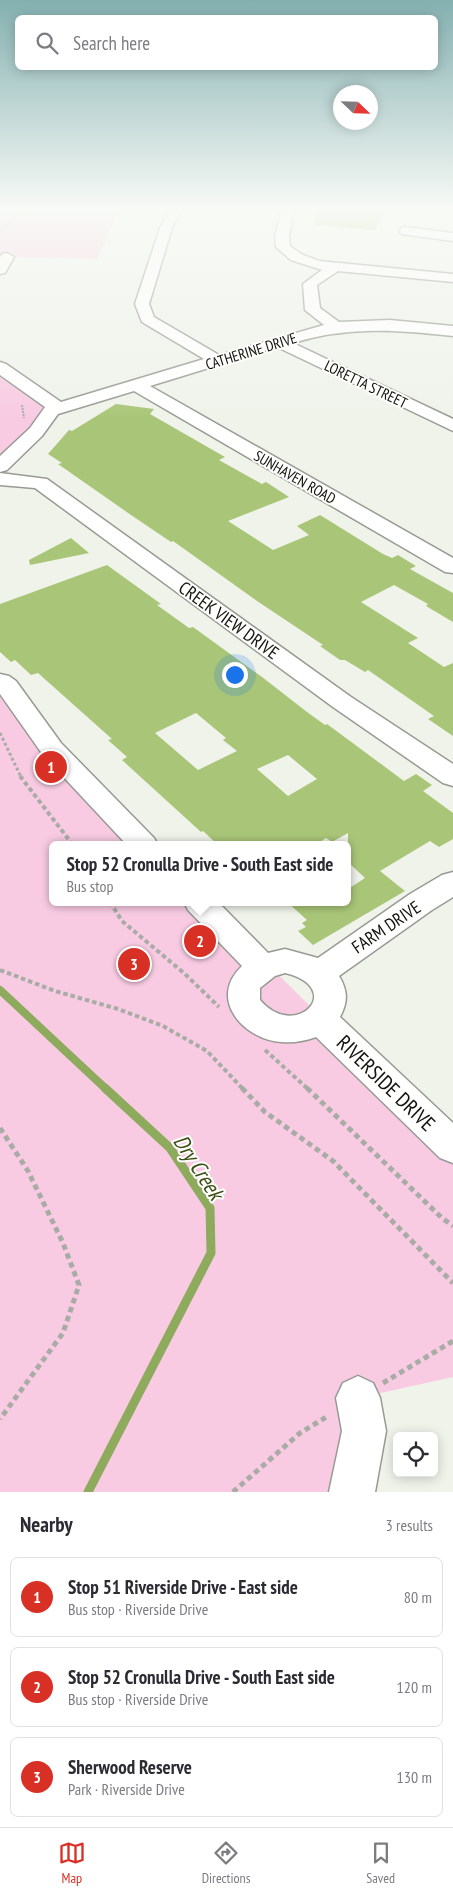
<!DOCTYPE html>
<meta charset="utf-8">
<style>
:root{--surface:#fff;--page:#f7f7f7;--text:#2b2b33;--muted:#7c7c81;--line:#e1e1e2;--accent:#d93025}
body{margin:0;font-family:"PT Sans Narrow",sans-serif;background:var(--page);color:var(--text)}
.controls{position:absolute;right:15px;bottom:15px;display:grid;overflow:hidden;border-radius:8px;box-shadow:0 2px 12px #0003}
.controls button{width:45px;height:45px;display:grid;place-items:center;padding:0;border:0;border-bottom:1px solid var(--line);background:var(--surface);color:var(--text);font:25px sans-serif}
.compass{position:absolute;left:333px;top:85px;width:45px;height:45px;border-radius:50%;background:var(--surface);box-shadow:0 2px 12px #0003;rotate:113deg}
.you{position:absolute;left:234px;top:674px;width:18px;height:18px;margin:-12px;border:4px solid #fff;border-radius:50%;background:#1a73e8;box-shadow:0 0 0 8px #1a73e833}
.badge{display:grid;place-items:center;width:32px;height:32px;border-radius:50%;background:var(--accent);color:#fff;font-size:16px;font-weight:700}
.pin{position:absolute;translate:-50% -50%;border:2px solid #fff;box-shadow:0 1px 5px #0006}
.popup{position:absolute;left:49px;top:841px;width:302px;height:65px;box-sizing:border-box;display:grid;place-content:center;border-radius:8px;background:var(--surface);filter:drop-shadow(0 1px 4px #0005);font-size:16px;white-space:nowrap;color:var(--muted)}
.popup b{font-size:19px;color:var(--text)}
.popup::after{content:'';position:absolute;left:50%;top:100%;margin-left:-10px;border:10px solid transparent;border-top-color:var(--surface)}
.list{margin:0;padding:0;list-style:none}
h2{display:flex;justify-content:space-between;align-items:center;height:65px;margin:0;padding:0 20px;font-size:21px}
h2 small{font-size:16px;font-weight:400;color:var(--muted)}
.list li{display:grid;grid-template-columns:32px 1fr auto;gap:15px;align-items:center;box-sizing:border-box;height:80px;margin:0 10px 10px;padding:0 10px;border:1px solid var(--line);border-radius:8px}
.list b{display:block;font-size:19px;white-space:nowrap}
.list p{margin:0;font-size:16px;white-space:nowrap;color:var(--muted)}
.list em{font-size:16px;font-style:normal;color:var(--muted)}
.icon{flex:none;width:28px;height:28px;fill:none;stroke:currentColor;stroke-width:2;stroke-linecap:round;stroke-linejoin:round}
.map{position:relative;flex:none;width:453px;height:1492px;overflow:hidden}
.search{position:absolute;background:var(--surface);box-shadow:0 2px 12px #0003;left:15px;right:15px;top:15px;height:55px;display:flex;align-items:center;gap:12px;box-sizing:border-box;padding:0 18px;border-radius:8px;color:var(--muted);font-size:19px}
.sheet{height:335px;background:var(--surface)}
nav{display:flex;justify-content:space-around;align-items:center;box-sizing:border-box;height:70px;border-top:1px solid var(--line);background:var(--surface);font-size:14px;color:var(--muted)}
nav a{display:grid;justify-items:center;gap:2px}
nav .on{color:var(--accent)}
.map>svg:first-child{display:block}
.green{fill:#f8cbe3}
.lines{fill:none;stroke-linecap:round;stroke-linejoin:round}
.stream-far1{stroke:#8eab5d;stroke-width:8}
.stream{stroke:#8eab5d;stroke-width:9}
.building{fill:#a9c678;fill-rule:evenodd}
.minor-casing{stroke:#979b93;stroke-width:3}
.path-far3{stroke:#a9aca5;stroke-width:2;stroke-dasharray:2 1;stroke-linecap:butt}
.path-far2{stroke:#a9aca5;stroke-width:3;stroke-dasharray:3 2.5;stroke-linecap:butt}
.path-far1{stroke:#a9aca5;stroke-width:4;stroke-dasharray:4.5 3;stroke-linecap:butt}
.path{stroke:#a9aca5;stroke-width:5;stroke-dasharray:5.5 4;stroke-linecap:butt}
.minor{fill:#fff;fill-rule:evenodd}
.labels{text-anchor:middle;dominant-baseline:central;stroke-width:4;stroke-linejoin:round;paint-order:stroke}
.far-street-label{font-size:15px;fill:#11120f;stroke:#fefffc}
.street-label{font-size:18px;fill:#11120f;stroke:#fefffc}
.near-street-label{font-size:21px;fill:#11120f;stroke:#fefffc}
.near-water-label{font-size:22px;font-style:italic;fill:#3d4f17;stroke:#fefffc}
</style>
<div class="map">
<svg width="453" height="1492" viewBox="0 0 453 1492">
<rect width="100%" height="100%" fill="#eff3ea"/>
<!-- green -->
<g class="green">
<path d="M0 209H120L97 259 7 257 0 270Z"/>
<path d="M0 365 24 383 48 410 0 472Z"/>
<path d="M0 678 147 845H52V902H205L453 1148V1377L358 1398 349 1492H0Z"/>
</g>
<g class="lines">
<!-- stream-far1 -->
<path class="stream-far1" d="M0 990 106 1089"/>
<!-- stream -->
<path class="stream" d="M88 1492 211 1253 210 1208 170 1148 105 1088"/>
</g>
<!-- building -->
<g class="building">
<path d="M316 209H385L375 230 314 225Z"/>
<path d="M116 404 154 409 150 414 225 457 219 460 262 484 266 482 289 497 228 521 273 550 309 535 297 526 320 515 383 554 392 558 398 555 416 566 410 569 453 593V622L426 606 428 604 394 585 361 602 418 638 408 643 444 667 453 663V736L428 719 434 716 368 670 365 672 345 660H340L320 646 323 645 257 601 173 541 171 542 131 515 58 464 62 463 48 454 69 430 72 431Z"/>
<path d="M71 538 89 553 30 565 29 560Z"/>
<path d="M107 565 161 604 157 605 189 628 193 627 262 677 307 712 325 725 327 724 404 781 416 774 432 785 423 791 453 813V839L439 847 430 841 380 871 405 891 313 945 298 931 306 927 302 923 307 920 287 902H348V889L365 878 348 862V833L332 842 326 838 315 845H218L203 831 201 832 122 760 127 757 108 740 112 739 38 673 31 675 15 660 11 662 0 652V604ZM196 713 226 738 223 740 237 751 198 770 155 733ZM288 755 317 779 288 796 257 769Z"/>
</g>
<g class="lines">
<!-- minor casing -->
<g class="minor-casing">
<g id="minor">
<path d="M170 209H182L172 228 149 304 154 317 219 355 324 325 305 310 303 284 322 270 291 260 276 247 275 236 282 209H294L289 236 290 246 301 254 319 261 453 274V282L338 271 317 285 320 308 339 322 390 320 453 326V336C396 330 349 326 293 343L453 419V431L277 347 150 386 453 558V573L445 572 134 391 58 414 42 436 7 470 0 472V456L30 428 45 407 0 375V362L6 364 61 402 204 359 142 322 135 304 160 228Z"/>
<path d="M406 227 453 233V241L401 234 400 231 401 228Z"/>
<path d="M7 253 14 257 5 273 0 274V257L2 254Z"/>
<path d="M0 473 47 479 351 697 453 764V786L443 783 333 707 35 488 0 485Z"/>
<path d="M0 674 9 676 16 681 61 743 154 838 158 845H127L43 755 0 694Z"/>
<path d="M453 872V897L432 910 339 976C348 991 348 1002 340 1017L453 1123V1163L440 1158 316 1037C305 1041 294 1043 282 1042 244 1040 207 999 242 966L188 910 184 902H218L268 953 285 949 318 958 410 894 442 875ZM285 973C347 988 296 1042 260 1000V988L275 976Z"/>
<path d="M358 1376 373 1383 380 1398 386 1431 375 1492H329L342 1431 336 1398 343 1383Z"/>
</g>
</g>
<!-- path-far3 -->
<g class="path-far3">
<path d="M0 231 23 209"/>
<path d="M22 405 24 418"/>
</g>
<!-- path-far2 -->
<path class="path-far2" d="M0 733 21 777"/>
<!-- path-far1 -->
<g class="path-far1">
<path d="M20 776 73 845"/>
<path d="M110 902 122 921 185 974 219 1007"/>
<path d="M0 970 55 991 118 1009 163 1026 207 1051 243 1089"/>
<path d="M265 1050 308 1089"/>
</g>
<!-- path -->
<g class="path">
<path d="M242 1088 265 1112 333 1161 453 1283"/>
<path d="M307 1088 442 1218 453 1226"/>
<path d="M0 1128 28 1171 63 1243 79 1285 63 1333 0 1419"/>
<path d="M383 1383 453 1341"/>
<path d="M233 1492 300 1433 328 1416"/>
</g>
<!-- minor -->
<use href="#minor" class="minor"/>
</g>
<!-- sky -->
<linearGradient id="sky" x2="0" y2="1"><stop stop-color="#84b0b0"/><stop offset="0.5" stop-color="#f8faf6"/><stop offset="1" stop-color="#f8faf6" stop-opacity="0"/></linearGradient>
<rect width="453" height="418" fill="url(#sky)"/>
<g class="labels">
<!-- far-street labels -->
<g class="far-street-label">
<text transform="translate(251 351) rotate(-17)">CATHERINE DRIVE</text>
<text transform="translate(366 384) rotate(26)">LORETTA STREET</text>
<text transform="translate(295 477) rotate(30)">SUNHAVEN ROAD</text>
</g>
<!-- street labels -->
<g class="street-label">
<text transform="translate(229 620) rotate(36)">CREEK VIEW DRIVE</text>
<text transform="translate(386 927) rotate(-34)">FARM DRIVE</text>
</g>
<!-- near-street labels -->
<g class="near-street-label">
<text transform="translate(386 1083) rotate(44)">RIVERSIDE DRIVE</text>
</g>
<!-- near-water labels -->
<g class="near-water-label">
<text transform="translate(199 1167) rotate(57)">Dry Creek</text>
</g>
</g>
</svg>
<div class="controls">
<button><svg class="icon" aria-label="locate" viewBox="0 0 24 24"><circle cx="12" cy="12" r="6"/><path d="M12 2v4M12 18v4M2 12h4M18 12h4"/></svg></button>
</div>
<svg class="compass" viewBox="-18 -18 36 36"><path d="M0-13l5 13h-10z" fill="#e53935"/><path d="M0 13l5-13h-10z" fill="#7c7c81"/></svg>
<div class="you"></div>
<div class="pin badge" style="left:51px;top:767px">1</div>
<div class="pin badge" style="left:200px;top:941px">2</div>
<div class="popup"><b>Stop 52 Cronulla Drive - South East side</b>Bus stop</div>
<div class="pin badge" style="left:134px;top:964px">3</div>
<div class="search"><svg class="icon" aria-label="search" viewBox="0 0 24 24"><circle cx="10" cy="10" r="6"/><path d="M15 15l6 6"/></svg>Search here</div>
</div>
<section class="sheet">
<h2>Nearby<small>3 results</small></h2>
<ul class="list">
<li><span class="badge">1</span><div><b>Stop 51 Riverside Drive - East side</b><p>Bus stop · Riverside Drive</p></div><em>80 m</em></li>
<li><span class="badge">2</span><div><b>Stop 52 Cronulla Drive - South East side</b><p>Bus stop · Riverside Drive</p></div><em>120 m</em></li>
<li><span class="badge">3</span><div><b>Sherwood Reserve</b><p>Park · Riverside Drive</p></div><em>130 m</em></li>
</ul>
</section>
<nav>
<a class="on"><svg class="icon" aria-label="map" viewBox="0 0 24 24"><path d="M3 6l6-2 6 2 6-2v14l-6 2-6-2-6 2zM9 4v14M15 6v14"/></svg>Map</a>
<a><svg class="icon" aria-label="directions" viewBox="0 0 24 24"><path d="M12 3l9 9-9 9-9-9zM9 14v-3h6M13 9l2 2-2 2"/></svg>Directions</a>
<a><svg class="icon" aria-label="saved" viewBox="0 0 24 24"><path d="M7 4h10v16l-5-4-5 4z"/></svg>Saved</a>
</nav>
